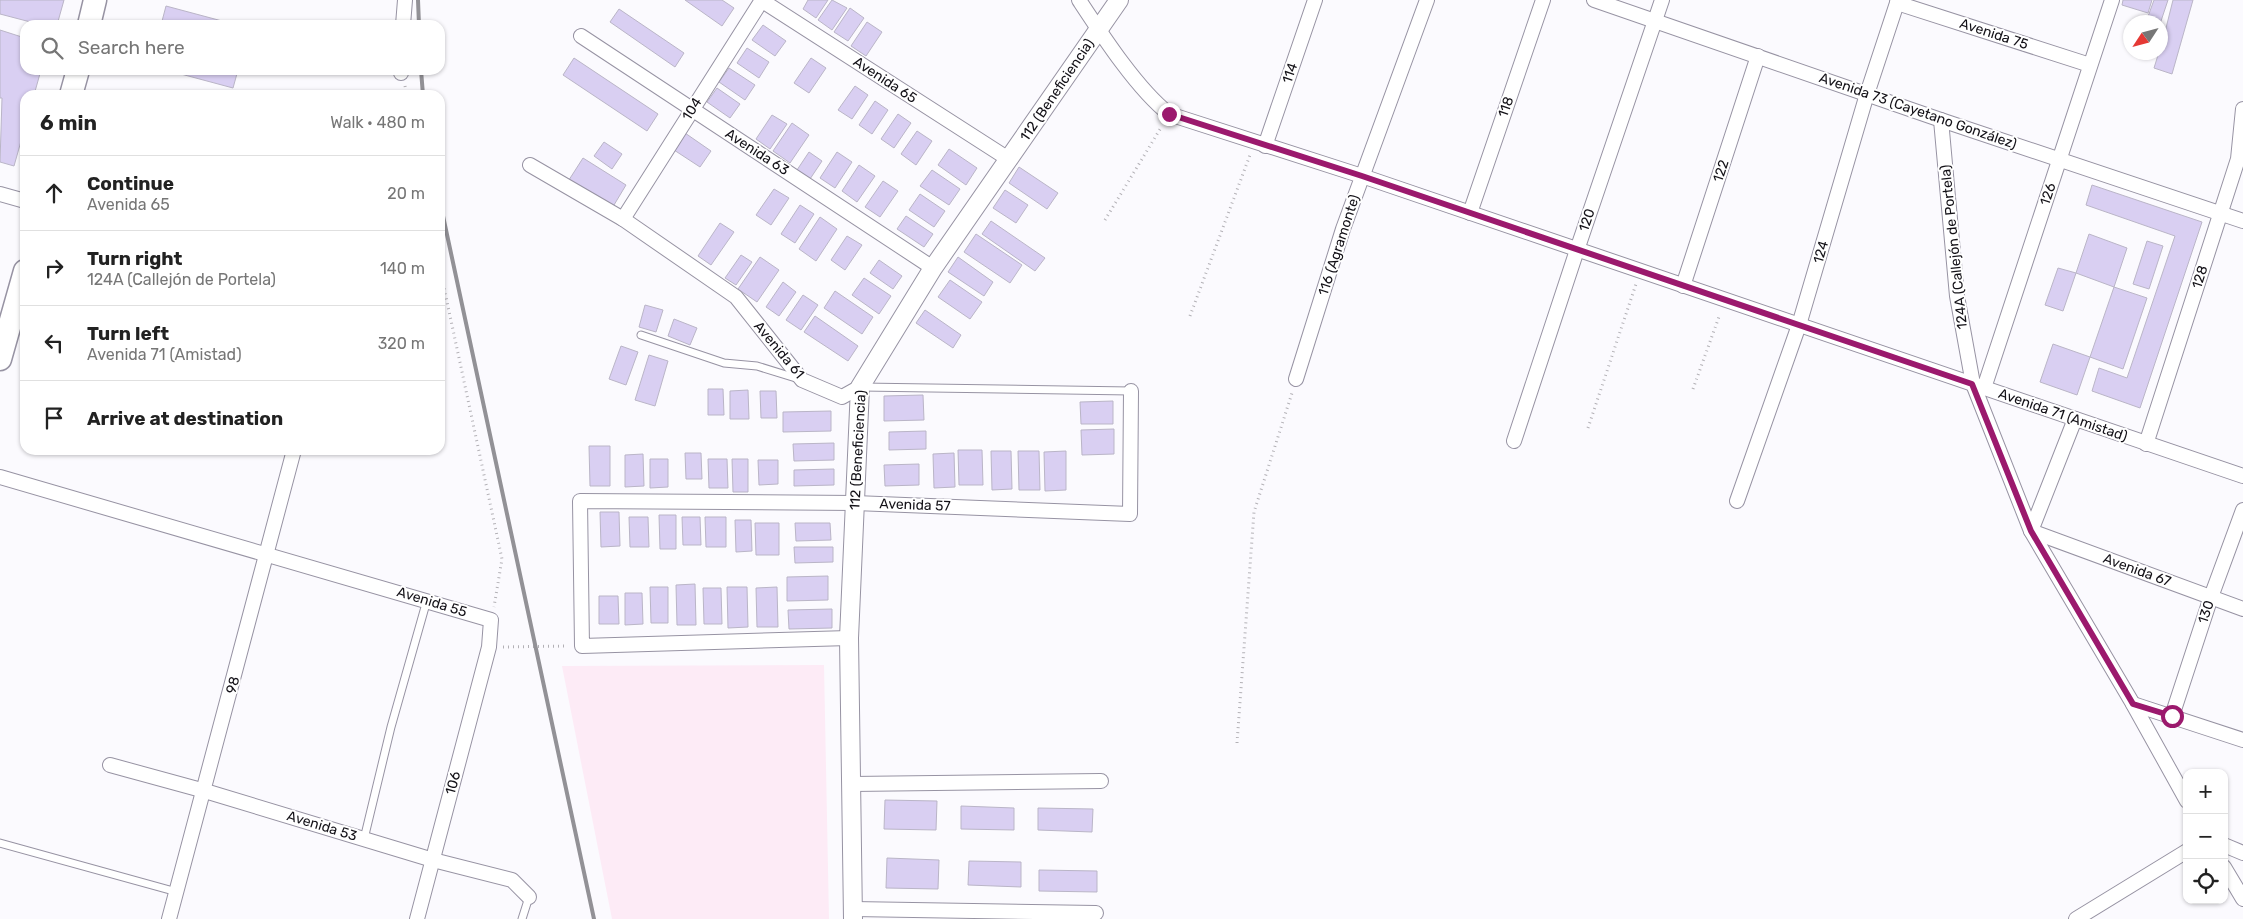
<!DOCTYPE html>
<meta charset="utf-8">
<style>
:root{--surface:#fff;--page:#f2f2f2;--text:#222;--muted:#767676;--line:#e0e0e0}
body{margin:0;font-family:Rubik,sans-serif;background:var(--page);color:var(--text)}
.controls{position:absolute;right:15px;bottom:15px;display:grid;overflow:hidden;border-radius:10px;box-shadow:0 1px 4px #0004}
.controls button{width:45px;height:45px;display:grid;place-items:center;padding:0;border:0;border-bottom:1px solid var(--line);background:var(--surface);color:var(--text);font:25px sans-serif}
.compass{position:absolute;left:2123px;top:15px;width:45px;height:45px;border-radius:50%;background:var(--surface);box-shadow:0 1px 4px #0004;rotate:234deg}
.stop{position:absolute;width:15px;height:15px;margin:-11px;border:4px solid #9b196d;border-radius:50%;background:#fff}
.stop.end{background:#9b196d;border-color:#fff;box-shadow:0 1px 5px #0008}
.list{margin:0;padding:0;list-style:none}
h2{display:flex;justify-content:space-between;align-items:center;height:65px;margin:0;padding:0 20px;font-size:21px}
h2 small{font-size:16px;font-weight:400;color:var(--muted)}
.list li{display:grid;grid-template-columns:32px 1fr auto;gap:15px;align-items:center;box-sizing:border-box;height:75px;padding:0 20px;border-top:1px solid var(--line)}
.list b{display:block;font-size:19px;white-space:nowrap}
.list p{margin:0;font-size:16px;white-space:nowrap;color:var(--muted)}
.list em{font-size:16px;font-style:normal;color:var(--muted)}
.icon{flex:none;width:28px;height:28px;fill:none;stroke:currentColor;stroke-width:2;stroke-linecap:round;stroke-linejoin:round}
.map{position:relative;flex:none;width:2243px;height:919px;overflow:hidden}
.search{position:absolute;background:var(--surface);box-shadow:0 1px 4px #0004;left:20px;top:20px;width:425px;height:55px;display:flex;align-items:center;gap:12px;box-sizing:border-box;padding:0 18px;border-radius:15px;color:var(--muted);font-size:19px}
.panel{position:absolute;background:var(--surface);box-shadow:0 1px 4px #0004;left:20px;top:90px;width:425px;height:365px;border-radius:15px}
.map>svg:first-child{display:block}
.industrial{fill:#fdebf6}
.building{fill:#d9cff2;stroke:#bab5c7}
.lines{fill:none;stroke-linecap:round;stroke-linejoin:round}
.service-casing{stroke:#9793a3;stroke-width:9}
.minor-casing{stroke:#9793a3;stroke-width:16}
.tertiary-casing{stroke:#9793a3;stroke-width:20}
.primary-casing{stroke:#9793a3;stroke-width:25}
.path{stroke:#b3b1b6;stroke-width:3;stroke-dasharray:1 4;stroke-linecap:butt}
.service{stroke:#fff;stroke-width:7}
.minor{stroke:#fff;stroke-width:14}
.tertiary{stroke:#fff;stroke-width:18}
.primary{stroke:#fff;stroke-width:22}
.rail{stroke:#929196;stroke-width:4}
.route{stroke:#9b196d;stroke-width:6}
.labels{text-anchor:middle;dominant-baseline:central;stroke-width:4;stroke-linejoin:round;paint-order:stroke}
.street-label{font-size:14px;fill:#131117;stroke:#fff}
</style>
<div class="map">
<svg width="2243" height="919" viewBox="0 0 2243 919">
<rect width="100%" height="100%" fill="#fbfafe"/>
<!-- industrial -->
<path class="industrial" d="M824 665 829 919H612L562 666Z"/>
<!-- building -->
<g class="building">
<path d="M0 0H64L57 25H42L0 14Z"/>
<path d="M685 0H722L734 8 722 26Z"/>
<path d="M808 0H828L816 18 803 9Z"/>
<path d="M832 0 847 8 832 30 818 20Z"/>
<path d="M2123 0H2152L2148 13 2122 5Z"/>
<path d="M2154 0H2168L2160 24 2146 22Z"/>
<path d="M2173 0H2193L2172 74 2154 68 2159 52H2160Z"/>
<path d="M166 6 237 25H161Z"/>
<path d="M850 8 864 18 848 41 834 32Z"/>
<path d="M619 9 684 53 675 67 610 22Z"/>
<path d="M867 22 882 32 866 56 851 46Z"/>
<path d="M763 25 786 41 775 56 752 40Z"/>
<path d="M0 30 25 38V70H41L34 95H25V127L14 166 0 162 2 98H0Z"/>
<path d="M747 48 769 62 759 78 737 63Z"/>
<path d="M574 58 658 114 647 131 563 75Z"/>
<path d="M811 58 826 68 809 93 794 83Z"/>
<path d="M729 68 755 85 745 100 719 82Z"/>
<path d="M166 70H238L233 88Z"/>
<path d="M855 86 868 95 852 119 838 110Z"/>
<path d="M717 88 740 104 730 118 707 102Z"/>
<path d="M875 101 888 110 872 134 859 125Z"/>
<path d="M898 114 911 123 894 148 881 139Z"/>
<path d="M772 115 787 124 770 149 756 139Z"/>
<path d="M792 123 809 135 790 163 773 151Z"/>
<path d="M917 131 932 141 916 165 901 154Z"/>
<path d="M685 133 711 151 700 167 674 150Z"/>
<path d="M604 142 622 154 612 169 594 156Z"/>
<path d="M949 149 977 168 966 185 938 165Z"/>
<path d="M809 152 822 161 810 179 797 170Z"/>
<path d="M837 152 852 162 835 188 820 178Z"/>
<path d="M583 158 626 185 611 210 567 183Z"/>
<path d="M859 165 875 176 857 202 842 191Z"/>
<path d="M1019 167 1058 193 1047 209 1009 183Z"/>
<path d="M932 170 960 189 949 205 920 186Z"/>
<path d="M883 181 898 191 880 217 865 207Z"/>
<path d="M2092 185 2202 222 2140 408 2092 391 2099 368 2127 378 2175 236 2086 205Z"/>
<path d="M774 189 789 198 771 225 756 215Z"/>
<path d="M1005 190 1028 205 1016 223 993 208Z"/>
<path d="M920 194 945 211 934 227 909 210Z"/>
<path d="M800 205 814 214 795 243 781 234Z"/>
<path d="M906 216 933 234 924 247 897 229Z"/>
<path d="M820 217 837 229 816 261 799 249Z"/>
<path d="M991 221 1045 258 1035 271 982 234Z"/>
<path d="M720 223 734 232 711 265 698 256Z"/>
<path d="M976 234 1022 265 1010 283 964 252Z"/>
<path d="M2089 234 2127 248 2114 287 2076 273Z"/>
<path d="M847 236 862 245 845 270 831 260Z"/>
<path d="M2147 241 2163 246 2149 289 2133 284Z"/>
<path d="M741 255 752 262 736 285 725 278Z"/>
<path d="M760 257 779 270 757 302 738 289Z"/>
<path d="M958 257 993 282 984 296 948 272Z"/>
<path d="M879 260 902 276 893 289 870 273Z"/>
<path d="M2058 268 2076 273 2063 311 2045 305Z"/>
<path d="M864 278 891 296 879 314 852 295Z"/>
<path d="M950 280 982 302 970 319 938 297Z"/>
<path d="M783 282 796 292 779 316 766 307Z"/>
<path d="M2114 287 2147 298 2123 369 2090 357Z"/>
<path d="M835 291 873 317 862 334 824 308Z"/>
<path d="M803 295 818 305 801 330 786 320Z"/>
<path d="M645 305 663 310 656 332 639 327Z"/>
<path d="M925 310 961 335 953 348 916 323Z"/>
<path d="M815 316 858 346 848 361 804 332Z"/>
<path d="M674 319 697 328 690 345 668 336Z"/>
<path d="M2053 344 2090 357 2077 395 2040 382Z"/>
<path d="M621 346 638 352 626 385 609 379Z"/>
<path d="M649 355 668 361 655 406 635 400Z"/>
<path d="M708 389H723L724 415H708Z"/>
<path d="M748 390 749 419H730V391Z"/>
<path d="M760 391H776L777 418H761Z"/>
<path d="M923 395 924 420 884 421V396Z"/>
<path d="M1113 401V424H1081L1080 402Z"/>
<path d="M831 411V431L783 432V412Z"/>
<path d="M1114 429V454L1082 455 1081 430Z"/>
<path d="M926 431V449L889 450V432Z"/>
<path d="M834 443V460L794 461 793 444Z"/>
<path d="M589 446H610V486H590Z"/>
<path d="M958 450H982L983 485H959Z"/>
<path d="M991 451H1011L1012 489 992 490Z"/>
<path d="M1018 451H1039L1040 490H1019Z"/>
<path d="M1066 451V490L1045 491 1044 452Z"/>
<path d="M685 453H701L702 479H686Z"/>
<path d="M954 453 955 487 934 488 933 454Z"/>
<path d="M643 454 644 486 625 487V455Z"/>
<path d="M650 459H668V487L650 488Z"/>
<path d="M708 459H727L728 488H709Z"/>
<path d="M732 459H748V492H733Z"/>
<path d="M758 460H778V484L759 485Z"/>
<path d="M919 464V485L885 486 884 465Z"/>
<path d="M834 469V485L794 486V470Z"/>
<path d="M600 512H619L620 546 601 547Z"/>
<path d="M659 515H676V549H660Z"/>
<path d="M629 517H648L649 547H630Z"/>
<path d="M682 517H700L701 545H683Z"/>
<path d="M705 517H726V547H706Z"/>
<path d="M735 520H751L752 551 736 552Z"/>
<path d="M755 523H779V555H756Z"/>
<path d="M795 523H830L831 540 796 541Z"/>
<path d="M794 547H833V562L795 563Z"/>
<path d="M828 576V600L787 601V577Z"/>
<path d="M695 584 696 625H677L676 585Z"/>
<path d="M650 587H668V623H651Z"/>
<path d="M727 587H747L748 627 728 628Z"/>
<path d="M777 587 778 627H757L756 588Z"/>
<path d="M703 588H721L722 624H704Z"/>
<path d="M625 593H642L643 624 625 625Z"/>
<path d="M599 596H618L619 624H599Z"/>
<path d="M832 609V628L789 629 788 610Z"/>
<path d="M885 800 937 801 936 830 884 829Z"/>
<path d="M961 806 1014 808V830L961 829Z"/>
<path d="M1038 808 1093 809 1092 832 1038 830Z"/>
<path d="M887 858 939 860 938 889 886 888Z"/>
<path d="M969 861 1021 862V887L968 885Z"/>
<path d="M1039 870 1097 871V892L1039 891Z"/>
</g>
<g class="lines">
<!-- service casing -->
<g class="service-casing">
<g id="service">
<path d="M641 335 724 363 757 366 799 379"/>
<path d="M861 387 1131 391"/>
<path d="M364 839 391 727 427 600"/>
<path d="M0 843 177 892"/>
<path d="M522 919 529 897"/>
</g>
</g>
<!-- minor casing -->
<g class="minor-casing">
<g id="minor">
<path d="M761 0 1010 160"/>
<path d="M1079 0C1102 35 1137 89 1169 114L1362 176 2243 476"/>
<path d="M1594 0 1941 120 2243 221"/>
<path d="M1897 3 2090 65"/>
<path d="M403 25 405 0"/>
<path d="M581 36 933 268"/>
<path d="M401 73V70"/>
<path d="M1941 120 1957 296 1973 384 2031 531 2133 704 2187 801"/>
<path d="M1265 146 1315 0"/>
<path d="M530 165 623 219 736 297 802 380 842 397 860 387"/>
<path d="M0 194 25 201"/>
<path d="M1470 213 1543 0"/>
<path d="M623 219 762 0"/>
<path d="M1683 286 1758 56"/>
<path d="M1296 379 1343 229 1427 0"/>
<path d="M1984 388 2112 0"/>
<path d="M2075 419 2031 531 2243 609"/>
<path d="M1514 441 1577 250 1662 0"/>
<path d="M2146 444 2238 159 2243 109"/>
<path d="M0 477 491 620 489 647 417 919"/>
<path d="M1737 501 1799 325 1867 94 1898 0"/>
<path d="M849 638 582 646 580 501 855 503 1130 514 1131 391"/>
<path d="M2133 704 2243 740"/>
<path d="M2172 716 2211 597 2243 510"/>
<path d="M110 765 205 791 433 860 512 880 529 897"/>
<path d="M852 784 1101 781"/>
<path d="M2224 845 2243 853"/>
<path d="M2224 867 2243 899"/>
<path d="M853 909 1096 913"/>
<path d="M169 919 294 450"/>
<path d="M2076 919 2187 851"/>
</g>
</g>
<!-- tertiary casing -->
<g class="tertiary-casing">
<path id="tertiary" d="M853 919 849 638 860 387 933 268 1119 0"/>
</g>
<!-- primary casing -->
<g class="primary-casing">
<g id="primary">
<path d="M89 25 95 0"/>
<path d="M71 95 78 70"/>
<path d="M0 359 25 271"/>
</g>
</g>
<!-- path -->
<g class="path">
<path d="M405 86 407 95"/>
<path d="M1105 220 1162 126"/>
<path d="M440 269 502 559 494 607"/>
<path d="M1190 316 1250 155"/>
<path d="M1693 389 1720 314"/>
<path d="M1588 428 1636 284"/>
<path d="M503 647 567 646"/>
<path d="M1237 743 1254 512 1292 393"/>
</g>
<!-- service -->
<use href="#service" class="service"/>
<!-- minor -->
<use href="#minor" class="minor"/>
<!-- tertiary -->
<use href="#tertiary" class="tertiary"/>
<!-- primary -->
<use href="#primary" class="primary"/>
<!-- rail -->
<g class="rail">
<path d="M418 0 419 25"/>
<path d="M421 70 423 95"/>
<path d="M440 202 594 919"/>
</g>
</g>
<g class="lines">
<!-- route -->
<path class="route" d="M1169 114 1362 176 1972 384 2031 531 2133 704 2172 716"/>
</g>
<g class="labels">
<!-- street labels -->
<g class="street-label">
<text transform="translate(1994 34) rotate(18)">Avenida 75</text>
<text transform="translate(1290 73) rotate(-71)">114</text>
<text transform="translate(885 80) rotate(33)">Avenida 65</text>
<text transform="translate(1057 90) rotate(-56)">112 (Beneficiencia)</text>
<text transform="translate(1506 107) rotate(-71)">118</text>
<text transform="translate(692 109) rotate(-58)">104</text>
<text transform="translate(1918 111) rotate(19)">Avenida 73 (Cayetano González)</text>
<text transform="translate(757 152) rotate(33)">Avenida 63</text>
<text transform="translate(1721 171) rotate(-72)">122</text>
<text transform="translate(2048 194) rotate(-72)">126</text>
<text transform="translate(1587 220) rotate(-71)">120</text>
<text transform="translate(1339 245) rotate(-72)">116 (Agramonte)</text>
<text transform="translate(1954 247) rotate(-96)">124A (Callejón de Portela)</text>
<text transform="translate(1821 252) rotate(-74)">124</text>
<text transform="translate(2200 277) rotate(-72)">128</text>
<text transform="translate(779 350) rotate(50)">Avenida 61</text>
<text transform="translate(2063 415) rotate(19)">Avenida 71 (Amistad)</text>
<text transform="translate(858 450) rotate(-87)">112 (Beneficiencia)</text>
<text transform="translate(915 505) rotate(2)">Avenida 57</text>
<text transform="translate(2137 570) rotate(20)">Avenida 67</text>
<text transform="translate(432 602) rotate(17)">Avenida 55</text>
<text transform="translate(2206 612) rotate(-72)">130</text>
<text transform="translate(233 685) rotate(-75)">98</text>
<text transform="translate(453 783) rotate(-75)">106</text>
<text transform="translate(322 826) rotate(17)">Avenida 53</text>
</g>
</g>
</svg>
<div class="controls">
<button>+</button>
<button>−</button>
<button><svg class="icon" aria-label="locate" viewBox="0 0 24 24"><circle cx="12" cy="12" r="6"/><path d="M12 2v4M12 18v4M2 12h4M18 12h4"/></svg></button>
</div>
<svg class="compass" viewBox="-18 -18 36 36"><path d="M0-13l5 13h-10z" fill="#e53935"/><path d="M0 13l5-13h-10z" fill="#767676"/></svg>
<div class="stop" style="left:2172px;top:716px"></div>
<div class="stop end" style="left:1169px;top:114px"></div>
<div class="search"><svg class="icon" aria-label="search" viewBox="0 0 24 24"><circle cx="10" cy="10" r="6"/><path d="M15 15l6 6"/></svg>Search here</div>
<section class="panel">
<h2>6 min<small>Walk · 480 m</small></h2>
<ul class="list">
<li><svg class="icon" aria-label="ahead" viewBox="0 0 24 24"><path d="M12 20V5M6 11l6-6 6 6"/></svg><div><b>Continue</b><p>Avenida 65</p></div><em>20 m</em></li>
<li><svg class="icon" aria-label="right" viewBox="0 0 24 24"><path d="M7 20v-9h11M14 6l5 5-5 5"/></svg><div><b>Turn right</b><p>124A (Callejón de Portela)</p></div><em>140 m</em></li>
<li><svg class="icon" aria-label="left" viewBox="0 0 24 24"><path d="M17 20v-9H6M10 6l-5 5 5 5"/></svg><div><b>Turn left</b><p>Avenida 71 (Amistad)</p></div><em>320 m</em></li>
<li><svg class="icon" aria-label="arrive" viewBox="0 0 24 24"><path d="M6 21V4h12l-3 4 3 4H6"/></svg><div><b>Arrive at destination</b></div></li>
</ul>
</section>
</div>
